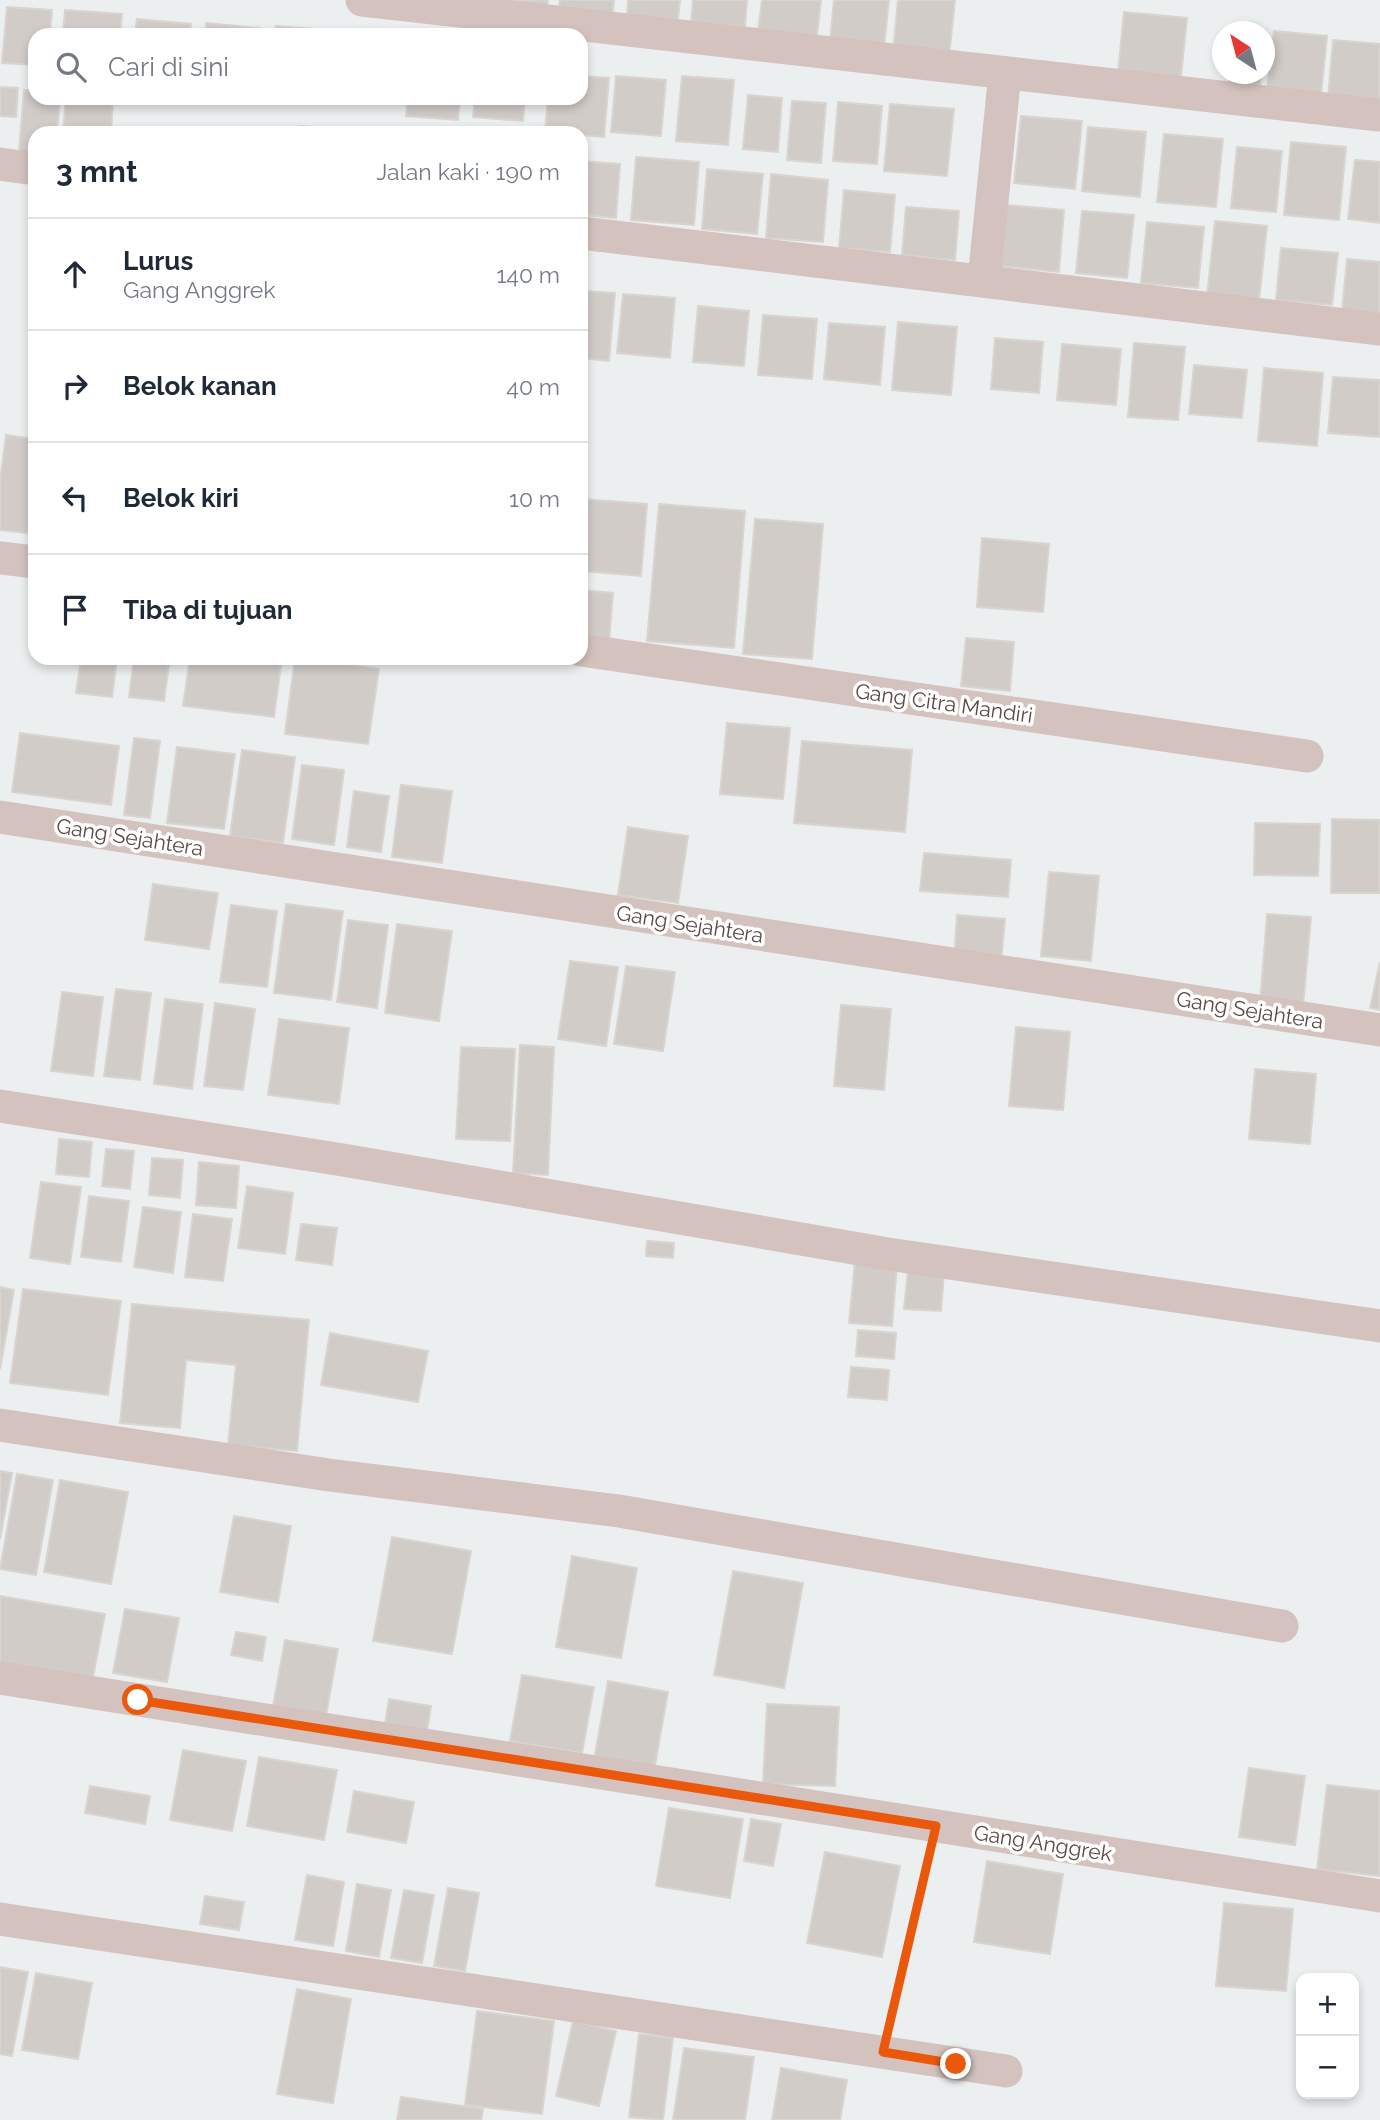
<!DOCTYPE html>
<html lang="id">
<meta charset="utf-8">
<style>
:root{--surface:#fff;--page:#f2f2f3;--text:#1f2937;--muted:#747a83;--line:#e0e1e3}
body{margin:0;font-family:Raleway,sans-serif;background:var(--page);color:var(--text)}
.controls{position:absolute;right:21px;bottom:21px;display:grid;overflow:hidden;border-radius:14px;box-shadow:0 4px 10px #0003}
.controls button{width:63px;height:63px;display:grid;place-items:center;padding:0;border:0;border-bottom:2px solid var(--line);background:var(--surface);color:var(--text);font:35px sans-serif}
.compass{position:absolute;left:1212px;top:21px;width:63px;height:63px;border-radius:50%;background:var(--surface);box-shadow:0 4px 10px #0003;rotate:324deg}
.stop{position:absolute;width:21px;height:21px;margin:-16px;border:5px solid #ea580c;border-radius:50%;background:#fff}
.stop.end{background:#ea580c;border-color:#fff;box-shadow:0 2px 7px #0008}
.list{margin:0;padding:0;list-style:none}
h2{display:flex;justify-content:space-between;align-items:center;height:91px;margin:0;padding:0 28px;font-size:30px}
h2 small{font-size:23px;font-weight:400;color:var(--muted)}
.list li{display:grid;grid-template-columns:46px 1fr auto;gap:21px;align-items:center;box-sizing:border-box;height:112px;padding:0 28px;border-top:2px solid var(--line)}
.list b{display:block;font-size:26px;white-space:nowrap}
.list p{margin:0;font-size:23px;white-space:nowrap;color:var(--muted)}
.list em{font-size:23px;font-style:normal;color:var(--muted)}
.icon{flex:none;width:38px;height:38px;fill:none;stroke:currentColor;stroke-width:2;stroke-linecap:round;stroke-linejoin:round}
.map{position:relative;flex:none;width:1380px;height:2120px;overflow:hidden}
.search{position:absolute;background:var(--surface);box-shadow:0 4px 10px #0003;left:28px;top:28px;width:560px;height:77px;display:flex;align-items:center;gap:18px;box-sizing:border-box;padding:0 24px;border-radius:21px;color:var(--muted);font-size:26px}
.panel{position:absolute;background:var(--surface);box-shadow:0 4px 10px #0003;left:28px;top:126px;width:560px;height:539px;border-radius:21px}
.map>svg:first-child{display:block}
.building{fill:#d2ccc9;stroke:#d9d4d0;stroke-width:2}
.lines{fill:none;stroke-linecap:round;stroke-linejoin:round}
.path{stroke:#d16db9;stroke-width:4.5;stroke-dasharray:5 3.5;stroke-linecap:butt}
.minor{stroke:#d3c2be;stroke-width:33}
.route{stroke:#ea580c;stroke-width:9}
.labels{text-anchor:middle;dominant-baseline:central;stroke-width:7;stroke-linejoin:round;paint-order:stroke}
.street-label{font-size:21px;fill:#5b4844;stroke:#fff}
</style>
<div class="map">
<svg width="1380" height="2120" viewBox="0 0 1380 2120">
<rect width="100%" height="100%" fill="#ecefef"/>
<!-- building -->
<g class="building">
<path d="M486 0H548L547 8Z"/>
<path d="M560 0H614L612 18 558 14Z"/>
<path d="M628 0H680L678 20 627 16Z"/>
<path d="M693 0H747L745 27 691 22Z"/>
<path d="M762 0H821L817 36 758 31Z"/>
<path d="M834 0H889L884 47 830 42Z"/>
<path d="M898 0H955L949 57 893 52Z"/>
<path d="M7 7 52 10 50 35H35V65L2 63Z"/>
<path d="M65 10 122 14 120 35H63Z"/>
<path d="M1124 12 1187 18 1181 77 1118 72Z"/>
<path d="M137 19 191 24 190 35H135Z"/>
<path d="M206 23 260 28 259 35H205Z"/>
<path d="M276 26 328 30V35H275Z"/>
<path d="M1274 31 1327 36 1321 95 1267 90Z"/>
<path d="M1333 40 1380 44V103L1328 98Z"/>
<path d="M1231 74H1261L1258 98 1228 94Z"/>
<path d="M581 76 609 78 604 137 545 132 548 98H581Z"/>
<path d="M616 76 666 80 661 136 611 132Z"/>
<path d="M682 76 734 80 728 145 676 141Z"/>
<path d="M0 87 18 88 16 117 0 116Z"/>
<path d="M24 90 35 91V98H60L57 133H35V166L18 165Z"/>
<path d="M748 95 782 98 778 152 743 149Z"/>
<path d="M66 98H113L111 133 63 131Z"/>
<path d="M340 98H397L396 102Z"/>
<path d="M408 98H460L458 120 406 116Z"/>
<path d="M475 98H525L523 121 473 117Z"/>
<path d="M792 101 826 103 821 163 787 160Z"/>
<path d="M838 102 882 106 877 164 833 161Z"/>
<path d="M890 104 954 109 947 176 884 171Z"/>
<path d="M1021 116 1082 121 1075 189 1014 183Z"/>
<path d="M300 126 350 130 349 133H300Z"/>
<path d="M1088 127 1146 132 1140 197 1082 191Z"/>
<path d="M1164 134 1223 139 1216 207 1157 202Z"/>
<path d="M1291 142 1346 147 1339 220 1284 215Z"/>
<path d="M1237 147 1282 151 1276 212 1231 208Z"/>
<path d="M636 157 699 162 694 225 631 220Z"/>
<path d="M1355 160 1380 162V223L1348 219Z"/>
<path d="M581 161 620 164 616 218 581 215Z"/>
<path d="M707 169 763 174 757 234 702 229Z"/>
<path d="M771 174 828 180 823 242 766 238Z"/>
<path d="M844 190 895 195 890 252 839 248Z"/>
<path d="M1007 205 1064 210 1059 272 1001 266Z"/>
<path d="M906 207 959 211 955 260 902 255Z"/>
<path d="M1082 211 1134 215 1127 278 1076 273Z"/>
<path d="M1215 221 1267 226 1259 301 1207 296Z"/>
<path d="M1147 222 1204 227 1198 288 1141 283Z"/>
<path d="M1281 248 1338 253 1332 305 1276 300Z"/>
<path d="M1347 259 1380 262V316L1342 312Z"/>
<path d="M581 291 615 293 609 361 581 358Z"/>
<path d="M623 294 675 298 670 358 617 353Z"/>
<path d="M698 306 749 311 744 366 693 362Z"/>
<path d="M763 315 817 319 812 379 758 375Z"/>
<path d="M898 322 957 327 951 395 892 390Z"/>
<path d="M829 323 885 327 880 385 824 379Z"/>
<path d="M995 338 1043 342 1039 393 991 389Z"/>
<path d="M1134 343 1185 347 1178 420 1128 417Z"/>
<path d="M1062 344 1121 349 1116 405 1057 400Z"/>
<path d="M1194 365 1247 370 1242 418 1189 414Z"/>
<path d="M1264 368 1323 373 1317 446 1258 441Z"/>
<path d="M1333 377 1380 380V437L1328 433Z"/>
<path d="M6 435 35 439V534L0 530V481Z"/>
<path d="M581 499 647 504 641 576 581 571Z"/>
<path d="M659 504 745 511 734 648 647 641Z"/>
<path d="M755 519 823 524 812 659 743 654Z"/>
<path d="M982 538 1049 544 1043 612 977 607Z"/>
<path d="M581 590 613 593 609 642 581 640Z"/>
<path d="M966 638 1014 642 1010 691 961 686Z"/>
<path d="M81 658H117L112 697 76 693Z"/>
<path d="M134 658H170L164 701 129 697Z"/>
<path d="M190 658H282L274 717 183 706Z"/>
<path d="M295 658 379 669 368 744 285 734Z"/>
<path d="M727 723 790 728 783 799 720 794Z"/>
<path d="M20 733 119 746 111 805 12 792Z"/>
<path d="M134 738 160 741 150 818 124 815Z"/>
<path d="M802 741 912 750 905 832 794 823Z"/>
<path d="M177 747 235 754 224 829 167 823Z"/>
<path d="M242 750 295 757 283 843 230 836Z"/>
<path d="M302 765 344 770 334 845 292 839Z"/>
<path d="M401 785 452 791 442 863 392 857Z"/>
<path d="M354 791 389 796 381 852 347 847Z"/>
<path d="M1332 819 1380 820V893H1331Z"/>
<path d="M1255 823 1320 824 1318 876 1254 875Z"/>
<path d="M628 827 688 836 678 903 618 895Z"/>
<path d="M924 853 1011 860 1008 897 920 891Z"/>
<path d="M1049 872 1099 876 1091 961 1041 956Z"/>
<path d="M153 884 218 893 209 949 145 940Z"/>
<path d="M286 904 343 911 331 1000 274 993Z"/>
<path d="M231 905 277 911 267 987 220 982Z"/>
<path d="M1267 914 1311 917 1303 1007 1260 1003Z"/>
<path d="M957 915 1005 919 1001 963 954 960Z"/>
<path d="M348 920 388 925 377 1008 337 1002Z"/>
<path d="M397 924 452 931 439 1021 385 1013Z"/>
<path d="M570 961 618 967 606 1046 558 1039Z"/>
<path d="M1380 962V1010L1370 1008Z"/>
<path d="M626 966 675 972 663 1051 614 1044Z"/>
<path d="M116 989 151 993 140 1080 104 1076Z"/>
<path d="M62 992 103 997 93 1076 51 1071Z"/>
<path d="M165 999 203 1004 192 1089 154 1084Z"/>
<path d="M215 1003 255 1009 243 1090 204 1086Z"/>
<path d="M841 1005 891 1009 884 1090 834 1086Z"/>
<path d="M279 1019 349 1028 339 1104 268 1095Z"/>
<path d="M1016 1027 1070 1032 1063 1110 1009 1106Z"/>
<path d="M520 1045 554 1047 548 1175 513 1173Z"/>
<path d="M461 1047 515 1049 510 1141 456 1139Z"/>
<path d="M1255 1069 1316 1074 1310 1144 1249 1139Z"/>
<path d="M59 1139 92 1142 89 1177 56 1174Z"/>
<path d="M106 1149 134 1151 130 1189 102 1186Z"/>
<path d="M152 1158 183 1160 180 1198 149 1195Z"/>
<path d="M199 1162 239 1166 236 1208 196 1205Z"/>
<path d="M41 1182 81 1187 70 1264 30 1258Z"/>
<path d="M247 1186 293 1193 285 1254 238 1248Z"/>
<path d="M89 1196 129 1201 121 1262 81 1257Z"/>
<path d="M143 1207 181 1212 173 1273 134 1267Z"/>
<path d="M193 1214 232 1219 223 1281 185 1277Z"/>
<path d="M301 1224 337 1228 332 1265 296 1260Z"/>
<path d="M647 1241 674 1243 673 1258 646 1256Z"/>
<path d="M855 1261 897 1264 892 1326 849 1323Z"/>
<path d="M908 1270 944 1273 941 1311 904 1309Z"/>
<path d="M0 1287 14 1290 0 1369Z"/>
<path d="M23 1289 121 1301 108 1395 10 1383Z"/>
<path d="M132 1304 309 1320 297 1451 228 1445 236 1365 186 1360 180 1428 120 1423Z"/>
<path d="M858 1330 896 1333 894 1359 856 1356Z"/>
<path d="M330 1333 428 1351 418 1402 321 1385Z"/>
<path d="M851 1367 889 1370 887 1400 848 1397Z"/>
<path d="M0 1471 12 1473 0 1539Z"/>
<path d="M17 1474 53 1480 36 1575 0 1569Z"/>
<path d="M60 1480 128 1492 111 1584 44 1572Z"/>
<path d="M234 1516 291 1526 278 1602 220 1592Z"/>
<path d="M392 1537 471 1551 452 1654 373 1641Z"/>
<path d="M572 1556 637 1568 621 1658 556 1647Z"/>
<path d="M733 1571 803 1583 784 1688 714 1675Z"/>
<path d="M0 1596 105 1614 91 1688 0 1672Z"/>
<path d="M125 1609 179 1618 167 1682 113 1673Z"/>
<path d="M236 1632 266 1637 262 1661 231 1655Z"/>
<path d="M285 1640 338 1649 326 1715 273 1706Z"/>
<path d="M522 1675 594 1687 582 1753 510 1741Z"/>
<path d="M608 1681 668 1692 653 1776 593 1766Z"/>
<path d="M389 1699 431 1706 427 1731 385 1724Z"/>
<path d="M767 1704 839 1707 835 1786 763 1784Z"/>
<path d="M183 1750 246 1761 232 1831 170 1820Z"/>
<path d="M259 1757 337 1770 324 1840 247 1826Z"/>
<path d="M1249 1768 1305 1776 1295 1845 1239 1837Z"/>
<path d="M1327 1785 1380 1791V1876L1317 1869Z"/>
<path d="M90 1786 150 1796 145 1824 85 1813Z"/>
<path d="M354 1791 414 1802 406 1843 347 1832Z"/>
<path d="M669 1808 743 1819 730 1898 656 1886Z"/>
<path d="M751 1819 781 1824 773 1866 744 1861Z"/>
<path d="M825 1852 900 1866 882 1957 807 1943Z"/>
<path d="M987 1861 1063 1874 1050 1954 974 1942Z"/>
<path d="M307 1875 344 1882 333 1946 295 1940Z"/>
<path d="M357 1884 391 1890 379 1957 346 1951Z"/>
<path d="M448 1888 479 1893 465 1971 434 1966Z"/>
<path d="M404 1890 434 1895 422 1963 391 1958Z"/>
<path d="M205 1896 244 1902 239 1930 200 1924Z"/>
<path d="M1224 1903 1293 1909 1286 1991 1216 1986Z"/>
<path d="M0 1967 28 1972 12 2056 0 2054Z"/>
<path d="M36 1973 92 1983 78 2059 22 2050Z"/>
<path d="M297 1989 351 1999 333 2103 277 2094Z"/>
<path d="M477 2011 554 2021 542 2114 465 2105Z"/>
<path d="M573 2021 616 2031 599 2106 556 2096Z"/>
<path d="M639 2034 673 2038 663 2120 629 2117Z"/>
<path d="M684 2048 754 2057 745 2120H673Z"/>
<path d="M781 2068 847 2080 840 2120H772Z"/>
<path d="M401 2097 483 2109 481 2120H397Z"/>
</g>
<g class="lines">
<!-- path -->
<path class="path" d="M890 2020 928 1861"/>
<!-- minor -->
<g class="minor">
<path d="M362 0 1380 115"/>
<path d="M0 164 35 169"/>
<path d="M581 233 1380 329"/>
<path d="M984 280 1005 73"/>
<path d="M0 558 35 562"/>
<path d="M581 650 1307 756"/>
<path d="M0 817 1380 1030"/>
<path d="M0 1106 343 1160 888 1254 1380 1326"/>
<path d="M0 1425 329 1475 619 1511 1282 1626"/>
<path d="M0 1678 1380 1896"/>
<path d="M0 1919 1006 2071"/>
</g>
</g>
<g class="lines">
<!-- route -->
<path class="route" d="M138 1700 936 1826 883 2052 956 2064"/>
</g>
<g class="labels">
<!-- street labels -->
<g class="street-label">
<text transform="translate(944 703) rotate(8)">Gang Citra Mandiri</text>
<text transform="translate(130 837) rotate(9)">Gang Sejahtera</text>
<text transform="translate(690 924) rotate(9)">Gang Sejahtera</text>
<text transform="translate(1250 1010) rotate(9)">Gang Sejahtera</text>
<text transform="translate(1043 1843) rotate(9)">Gang Anggrek</text>
</g>
</g>
</svg>
<div class="controls">
<button>+</button>
<button>−</button>
</div>
<svg class="compass" viewBox="-18 -18 36 36"><path d="M0-13l5 13h-10z" fill="#e53935"/><path d="M0 13l5-13h-10z" fill="#747a83"/></svg>
<div class="stop" style="left:138px;top:1700px"></div>
<div class="stop end" style="left:956px;top:2064px"></div>
<div class="search"><svg class="icon" aria-label="search" viewBox="0 0 24 24"><circle cx="10" cy="10" r="6"/><path d="M15 15l6 6"/></svg>Cari di sini</div>
<section class="panel">
<h2>3 mnt<small>Jalan kaki · 190 m</small></h2>
<ul class="list">
<li><svg class="icon" aria-label="ahead" viewBox="0 0 24 24"><path d="M12 20V5M6 11l6-6 6 6"/></svg><div><b>Lurus</b><p>Gang Anggrek</p></div><em>140 m</em></li>
<li><svg class="icon" aria-label="right" viewBox="0 0 24 24"><path d="M7 20v-9h11M14 6l5 5-5 5"/></svg><div><b>Belok kanan</b></div><em>40 m</em></li>
<li><svg class="icon" aria-label="left" viewBox="0 0 24 24"><path d="M17 20v-9H6M10 6l-5 5 5 5"/></svg><div><b>Belok kiri</b></div><em>10 m</em></li>
<li><svg class="icon" aria-label="arrive" viewBox="0 0 24 24"><path d="M6 21V4h12l-3 4 3 4H6"/></svg><div><b>Tiba di tujuan</b></div></li>
</ul>
</section>
</div>
